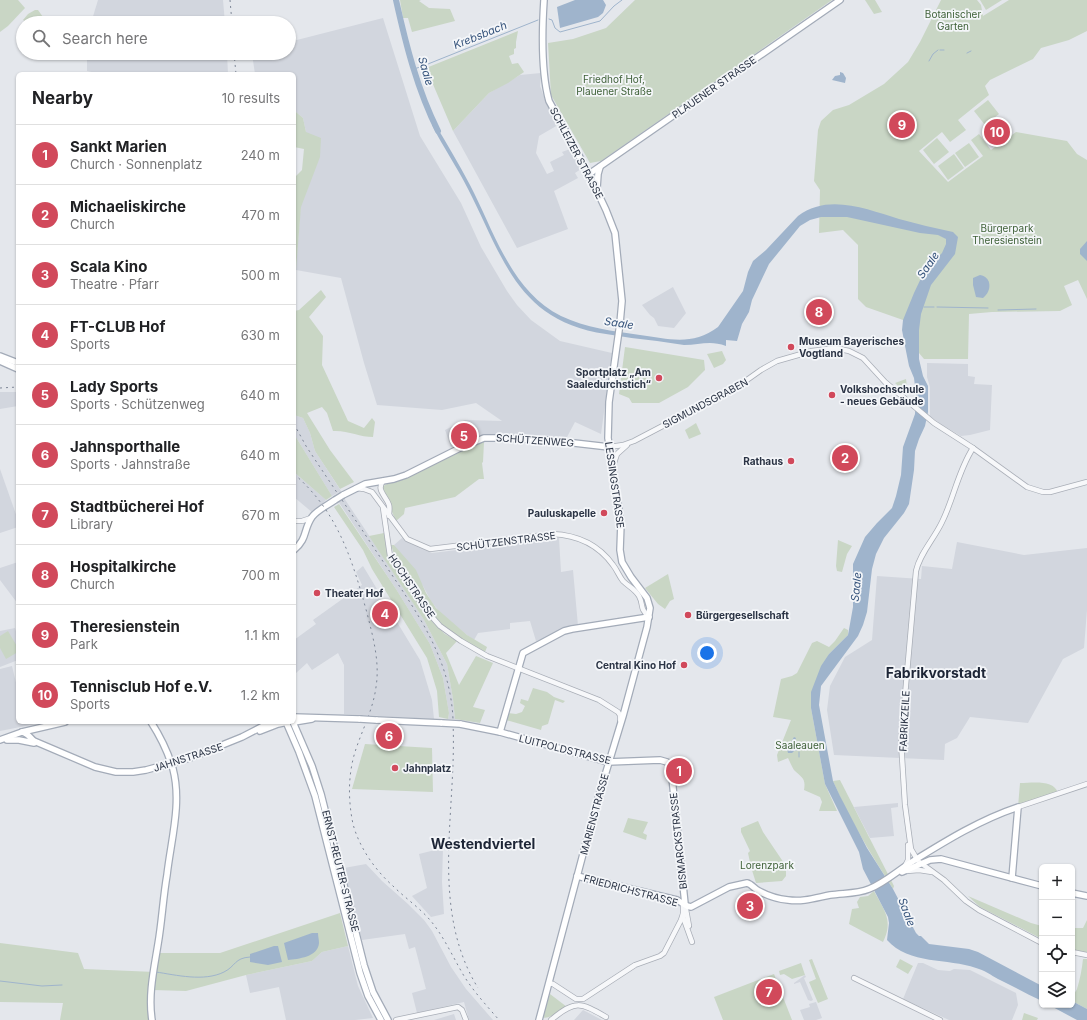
<!DOCTYPE html>
<meta charset="utf-8">
<style>
:root{--surface:#fff;--page:#f2f2f2;--text:#202124;--muted:#757577;--line:#e0e0e0;--accent:#d1495b}
body{margin:0;font-family:Inter,sans-serif;background:var(--page);color:var(--text)}
.controls{position:absolute;right:12px;bottom:12px;display:grid;overflow:hidden;border-radius:6px;box-shadow:0 1px 3px #0004}
.controls button{width:36px;height:36px;display:grid;place-items:center;padding:0;border:0;border-bottom:1px solid var(--line);background:var(--surface);color:var(--text);font:20px sans-serif}
.you{position:absolute;left:707px;top:653px;width:14px;height:14px;margin:-10px;border:3px solid #fff;border-radius:50%;background:#1a73e8;box-shadow:0 0 0 6px #1a73e833}
.badge{display:grid;place-items:center;width:26px;height:26px;border-radius:50%;background:var(--accent);color:#fff;font-size:13px;font-weight:700}
.pin{position:absolute;translate:-50% -50%;border:2px solid #fff;box-shadow:0 1px 4px #0006}
.list{margin:0;padding:0;list-style:none}
h2{display:flex;justify-content:space-between;align-items:center;height:52px;margin:0;padding:0 16px;font-size:17px}
h2 small{font-size:13px;font-weight:400;color:var(--muted)}
.list li{display:grid;grid-template-columns:26px 1fr auto;gap:12px;align-items:center;box-sizing:border-box;height:60px;padding:0 16px;border-top:1px solid var(--line)}
.list b{display:block;font-size:15px;white-space:nowrap}
.list p{margin:0;font-size:13px;white-space:nowrap;color:var(--muted)}
.list em{font-size:13px;font-style:normal;color:var(--muted)}
.icon{flex:none;width:22px;height:22px;fill:none;stroke:currentColor;stroke-width:2;stroke-linecap:round;stroke-linejoin:round}
.map{position:relative;flex:none;width:1087px;height:1020px;overflow:hidden}
.search{position:absolute;background:var(--surface);box-shadow:0 1px 3px #0004;left:16px;top:16px;width:280px;height:44px;display:flex;align-items:center;gap:10px;box-sizing:border-box;padding:0 14px;border-radius:22px;color:var(--muted);font-size:15px}
.panel{position:absolute;background:var(--surface);box-shadow:0 1px 3px #0004;left:16px;top:72px;width:280px;height:652px;border-radius:6px}
.map>svg:first-child{display:block}
.built{fill:#d2d6de}
.green{fill:#c9d6c5}
.water{fill:#9fb4cc}
.lines{fill:none;stroke-linecap:round;stroke-linejoin:round}
.stream{stroke:#9fb4cc;stroke-width:1}
.river{stroke:#9fb4cc;stroke-width:6}
.minor-casing{stroke:#a9aeb7;stroke-width:6}
.major-casing{stroke:#a3abb8;stroke-width:8}
.minor{stroke:#f7f8fa;stroke-width:4.5}
.major{stroke:#fff;stroke-width:5.5}
.rail{stroke:#7d8696;stroke-width:1;stroke-dasharray:2 4;stroke-linecap:butt}
.major-bridge-casing{stroke:#a3abb8;stroke-width:8;stroke-linecap:butt}
.major-bridge{stroke:#fff;stroke-width:5.5}
.poi-dot{fill:#d1495b;stroke:#f4f6f9;stroke-width:1.5}
.labels{text-anchor:middle;dominant-baseline:central;stroke-width:3.5;stroke-linejoin:round;paint-order:stroke}
.park-label{font-size:10px;fill:#3f6138;stroke:#f4f6f9}
.street-label{font-size:10px;fill:#2b3445;stroke:#f4f6f9}
.poi-label{font-size:10px;font-weight:bold;fill:#2b3445;stroke:#f4f6f9;text-anchor:start}
.water-label{font-size:11px;font-style:italic;fill:#34527a;stroke:#f4f6f9}
.district-label{font-size:14px;font-weight:bold;fill:#1d2536;stroke:#f4f6f9}
</style>
<div class="map">
<svg width="1087" height="1020" viewBox="0 0 1087 1020">
<rect width="100%" height="100%" fill="#e4e7ec"/>
<!-- built -->
<g class="built">
<path d="M98 0H223L225 23H91Z"/>
<path d="M383 18 420 136 461 203 481 247 507 291 517 305 531 320 560 341 612 353 601 434 575 422 567 437 542 435H480L451 447 445 430 465 420 502 421 476 403 442 410 377 405 364 363 341 278 296 270 306 132 303 118 296 112 294 104V74H255L252 54 289 53V42Z"/>
<path d="M87 53H227L228 74H101L87 71Z"/>
<path d="M541 73 540 86 547 105 558 125 539 136 536 153 547 174 554 171 550 162 564 155 562 152 570 149 581 169 575 173 578 178 554 191 568 229 517 248 453 131 489 93 520 75Z"/>
<path d="M673 287 686 313 674 328 658 326 654 318 650 315 642 305Z"/>
<path d="M927 363 968 364V376L975 377 974 384 992 385 990 430 970 435 961 436 942 425 930 416V387L927 377Z"/>
<path d="M0 392H18V406L0 409Z"/>
<path d="M294 415 303 418 310 433 315 451 341 491 332 496 294 434Z"/>
<path d="M0 469 18 520V527L0 533Z"/>
<path d="M294 472 326 500 313 513 294 497Z"/>
<path d="M344 498 380 552 424 620 434 639 447 664 453 699 455 719H448L449 713 443 678 430 644 396 589 338 501Z"/>
<path d="M402 538 432 553 559 538 561 572 573 570 578 626 536 641 530 621 510 623V629L478 633 474 640 467 635 442 615 431 601 423 586 394 545Z"/>
<path d="M957 542 1024 555 1087 548V610L1084 648 1063 659 1028 723 970 717 957 738 945 744 944 760 834 755 827 710 830 686 845 657 872 640 877 576 921 579 922 566 952 569Z"/>
<path d="M18 562V604L0 580V568Z"/>
<path d="M363 566 420 660 432 700 434 719 344 714V665L338 653 312 670 307 663 296 673 294 670V640L316 624 313 620 362 585 356 572Z"/>
<path d="M15 628 18 638V660L0 667V631Z"/>
<path d="M12 666 18 691V722H46L0 731V669Z"/>
<path d="M898 803V807L891 808 894 836 870 838 854 807Z"/>
<path d="M443 848 442 882 444 914 431 917 412 896 427 888 419 854Z"/>
<path d="M366 864 382 881 408 904 424 920 432 931 451 967 466 989 493 1020H469L464 1002 417 1013 412 993 426 989 415 947 409 949 405 934 362 940 343 870 344 868Z"/>
<path d="M348 946 358 986 373 1018 355 1020H286L279 987 250 993 246 975 312 961 322 952Z"/>
<path d="M918 963H923L938 970 950 971 954 969 970 970 1016 993 1018 1005 1012 1020H949L903 999Z"/>
<path d="M805 975 806 977 804 978 813 1000 811 1001 808 1000 800 982 794 984V983Z"/>
<path d="M816 1002 822 1018 816 1020H804L800 1010 810 1007 809 1004Z"/>
<path d="M583 1010 602 1020H574Z"/>
<path d="M454 1014 456 1020H434Z"/>
</g>
<!-- green -->
<g class="green">
<path d="M0 0H18L25 8 8 26 0 32Z"/>
<path d="M400 0H421L419 1 429 8 450 9 455 21 412 32 408 18H403Z"/>
<path d="M635 0H832L601 161 590 163 551 95 548 43 573 39 606 28Z"/>
<path d="M865 0H875L882 12 874 14Z"/>
<path d="M941 0H977L981 5 983 16 1009 0H1087V31L1069 40 1041 48 1033 59 990 80 985 86 989 95 958 120 966 130 950 142 942 132 919 151 948 182 983 156 971 140 979 134 991 150 988 152 1016 132 1067 141 1077 154 1087 160V299L1078 280 1064 286 1072 305 1060 311 992 312 969 314 968 359H924L919 353 903 320 866 307 858 299V245L843 230 819 233 820 190 814 181 818 130 821 121 833 110 849 105 884 84 908 62 920 42Z"/>
<path d="M980 0H1002L986 10Z"/>
<path d="M35 10H38L43 17V21L41 23H28L23 20 28 14Z"/>
<path d="M518 31 516 42V48L514 49V54L509 56 512 64 518 63 524 72 508 83 489 93 453 131 426 68Z"/>
<path d="M988 100 999 114 985 125 974 111Z"/>
<path d="M294 104 296 112 303 118 306 132 321 138 320 157 301 207 296 270 294 272V178L302 170 304 149 294 147Z"/>
<path d="M937 138 949 152 934 164 923 150Z"/>
<path d="M969 143 979 157 965 167 955 153Z"/>
<path d="M954 154 964 168 948 180 938 166Z"/>
<path d="M321 290 326 297 309 317 323 336 322 365 348 421 364 428 372 418 375 422 373 437C360 437 347 430 333 431L327 413 322 407 307 413 330 450 354 482 340 489 315 451 310 433 303 418 294 415V311L299 310Z"/>
<path d="M625 347 704 360 705 370 688 387 659 403H632L629 398 619 394Z"/>
<path d="M722 351 726 360 723 364 714 368 707 354Z"/>
<path d="M906 379 907 387 903 388 907 392 906 393 895 383Z"/>
<path d="M696 423 701 434 689 439 685 430Z"/>
<path d="M294 434 332 496 326 500 294 472Z"/>
<path d="M484 442 483 462 482 463 484 479H479L455 497 405 508 404 514 396 521 383 491V486L389 483 404 479 473 444Z"/>
<path d="M339 504 396 589 430 644 443 678 449 713 448 719 439 717 437 691 427 658 372 569 363 550 334 507Z"/>
<path d="M384 533 388 556 416 601 434 623 445 634 457 641 446 653 459 685 476 656 493 663 473 707 485 710 480 723 455 719 453 699 447 664 424 620 369 536Z"/>
<path d="M838 540 852 546 847 554 842 572 837 571 836 566Z"/>
<path d="M391 545H394L416 570 426 593 436 608 467 635 487 647 485 652 474 647 448 630 432 615 396 560Z"/>
<path d="M668 574 674 599 670 601 665 609 658 604 645 588Z"/>
<path d="M844 628 848 630V635L829 654 811 708 825 784 837 811H819L822 802 820 797 804 790C806 778 802 778 794 770 792 767 790 762 788 758L778 762 777 755 791 720 773 717 781 679 792 676 797 673 812 643 817 641 829 647 835 641Z"/>
<path d="M8 631 18 648V652L6 659 0 648V636Z"/>
<path d="M533 688 547 692 554 697 565 701 563 703 555 700 548 724 542 726 541 730 506 720 508 713 516 714 522 712 525 706 520 703 521 699 528 701Z"/>
<path d="M365 744 432 748 433 792 352 789Z"/>
<path d="M840 780 894 886 893 889C871 854 849 819 833 781Z"/>
<path d="M1020 783C1032 783 1054 779 1058 793L1018 807Z"/>
<path d="M628 818 648 822 643 833 647 835 646 840 623 832Z"/>
<path d="M758 821 763 832 786 866V876L782 881 756 883 751 867 748 853 750 851 741 832V828Z"/>
<path d="M874 891C884 910 894 921 883 942L849 924 852 909 859 908 857 902 860 897 868 896Z"/>
<path d="M968 896 1031 923 1042 926V939L980 907Z"/>
<path d="M340 913 348 946 322 952 312 961 246 975 186 991 153 990 150 1020H60L63 1003 0 1002V943L78 953 84 969 155 972 158 953H220Z"/>
<path d="M1087 920V953L1072 950V928H1083Z"/>
<path d="M812 959 828 999 818 1003 809 982 816 979 809 960Z"/>
<path d="M900 959 913 966 908 974 896 967Z"/>
<path d="M1083 959H1087V1009L1072 1001C1072 996 1075 993 1077 989 1080 979 1082 969 1083 959Z"/>
<path d="M801 963 805 975 792 979 784 974 780 975 779 971Z"/>
<path d="M774 974 792 1020H723L714 997Z"/>
<path d="M550 994 567 1007C560 1012 549 1020 541 1017Z"/>
<path d="M1024 1013 1038 1018 1037 1020H1022Z"/>
</g>
<!-- water -->
<g class="water">
<path d="M575 0H603L606 5 603 13 598 17 560 28 557 7Z"/>
<path d="M840 72 843 73 846 78 845 83 832 80 835 76 840 75Z"/>
<path d="M435 124C447 144 459 164 470 185 494 231 511 291 561 316 586 328 613 331 640 335 669 339 693 346 718 327L743 291 748 272 753 261 766 250 798 216C828 193 867 209 899 219 917 224 935 228 953 232L958 237 955 254 931 285 921 314 919 330V359L923 376 928 386V412L925 426 919 439 915 451 914 470 909 504 904 513 884 538 876 554 872 569 867 612 863 625 858 636 821 686 819 705 833 781 840 796 867 848 893 889 916 933 919 936H921L929 944 969 949 978 952 1042 986V1001C1027 994 1013 986 998 979 991 975 984 970 976 968 948 958 909 965 887 940L889 923 888 917 863 869 859 852 825 784 811 708V692L821 666 829 654 848 635 853 607V564L865 537 877 523 892 508 896 496 901 475 903 447 915 414 916 394 914 378 909 366 905 346 902 330 903 320 914 293 923 274 933 262 942 253 946 244V239L938 235 920 233 847 217H821L810 220 800 226 769 264 752 300 749 312 742 324 737 341 726 340V346C710 340 700 345 684 345 675 344 666 342 657 341 640 339 623 337 606 334 517 321 503 257 468 189 457 167 443 147 432 125Z"/>
<path d="M1087 241V261L1080 254V249Z"/>
<path d="M980 275C992 277 992 291 983 298L976 297 973 285V278Z"/>
<path d="M794 737 796 738 792 749 795 750 792 753H788L787 749Z"/>
<path d="M312 933H318C318 936 319 940 319 943 318 957 298 959 288 960L284 943Z"/>
<path d="M274 946H278L282 962 268 965 250 962V954Z"/>
<path d="M1072 1001 1087 1009V1020H1077L1049 1005H1072Z"/>
</g>
<g class="lines">
<!-- stream -->
<g class="stream">
<path d="M549 19 552 20 555 28 560 32 600 21 614 6 622 0"/>
<path d="M940 50H944"/>
<path d="M967 53 971 51"/>
<path d="M929 61 933 54 938 50"/>
<path d="M428 64 538 20"/>
<path d="M414 69 420 67"/>
<path d="M924 307H934"/>
<path d="M937 307 988 308"/>
<path d="M998 310 1036 309"/>
<path d="M795 750H797"/>
<path d="M799 752V757"/>
<path d="M156 972C176 975 204 982 224 972 236 966 234 958 250 957"/>
<path d="M0 981 42 986 62 985"/>
</g>
<!-- river -->
<path class="river" d="M396 0C406 45 417 89 438 131"/>
<!-- minor casing -->
<g class="minor-casing">
<g id="minor">
<path d="M609 447 623 445 634 441 737 387 761 370 777 361 812 351 835 348 849 351 863 358 885 382 934 423 973 448 1027 487 1043 492H1050L1087 482"/>
<path d="M973 448C958 471 954 498 942 522 934 539 920 553 916 571L901 741 905 805 911 849 918 861 944 880 966 901 979 910 1042 943"/>
<path d="M613 466 617 454 627 445"/>
<path d="M383 481C376 490 386 496 389 505 390 508 389 512 389 516"/>
<path d="M356 488 364 489 372 492 407 539 430 549 552 534C577 535 598 544 613 565 617 570 619 576 623 581 628 586 635 589 639 596 644 605 639 608 649 617"/>
<path d="M383 508 390 556 425 609 440 626 461 641 487 656 599 700 618 712 620 715V720"/>
<path d="M294 521H302L311 518"/>
<path d="M1018 807 1087 784"/>
<path d="M905 866 908 860V845"/>
<path d="M907 871 919 870 932 872"/>
<path d="M683 903V917L692 942"/>
<path d="M685 904 689 926"/>
<path d="M1072 952 1087 955"/>
<path d="M854 978 940 1020"/>
<path d="M549 983 553 984 576 999H583L635 965 660 956 664 953 681 920 683 914"/>
<path d="M396 1020 458 1007 462 1010 466 1020"/>
<path d="M551 1020C575 1000 580 1002 606 1017"/>
</g>
</g>
<!-- major casing -->
<g class="major-casing">
<g id="major">
<path d="M589 174 840 0"/>
<path d="M597 188 598 174 600 167"/>
<path d="M0 356 18 363"/>
<path d="M0 361 18 369"/>
<path d="M343 495 365 484 394 479 406 475 460 448 484 438H496L548 440 609 447"/>
<path d="M294 550C308 538 303 530 312 517 317 510 328 505 335 500"/>
<path d="M294 717 360 719"/>
<path d="M376 720 442 723"/>
<path d="M151 722C160 736 168 752 173 769 182 803 171 840 167 875 163 898 162 921 158 944 154 969 148 995 152 1020"/>
<path d="M286 722 299 752 315 796 360 973 368 996 381 1020"/>
<path d="M293 722 312 766 321 794 364 965 373 992 388 1020"/>
<path d="M294 722 312 719"/>
<path d="M460 724 500 732 608 762 660 760 667 762 671 768 685 904"/>
<path d="M260 731 278 724 288 722"/>
<path d="M22 732C28 733 30 738 34 741L95 767 116 772H133L146 770 190 758 242 737 271 722"/>
<path d="M500 732 523 653 564 631 572 629 649 617"/>
<path d="M0 740 22 732 65 722"/>
<path d="M7 740H19L34 743"/>
<path d="M902 872 930 860 941 859 1042 886"/>
<path d="M577 876 677 900 687 906 691 907 729 887 747 883C752 884 754 889 759 891 768 896 778 899 788 900 803 902 815 898 830 895 843 893 857 894 869 889 884 883 896 872 910 863 944 842 979 820 1018 807L1012 878"/>
<path d="M1072 893 1087 896"/>
<path d="M539 1020 596 805 623 716 647 627 650 608 647 598 631 577 622 562 620 550 621 523 608 438 609 402 620 323 622 301 615 233 606 210 589 174 549 101C541 72 542 31 544 0"/>
</g>
</g>
<!-- minor -->
<use href="#minor" class="minor"/>
<!-- major -->
<use href="#major" class="major"/>
<!-- rail -->
<g class="rail">
<path d="M230 0 232 23"/>
<path d="M234 53 236 74"/>
<path d="M0 388 18 387"/>
<path d="M294 424 306 446C331 484 357 522 382 560 415 610 450 656 453 719"/>
<path d="M294 474C338 512 352 559 367 613 373 637 380 662 376 687 373 710 362 730 355 752 348 775 348 800 353 824 359 847 375 870 393 886 406 899 423 910 434 925 446 941 454 959 464 976 474 992 487 1006 499 1020"/>
<path d="M453 723C457 811 429 908 478 988"/>
</g>
<!-- major-bridge casing -->
<g class="major-bridge-casing">
<g id="major-bridge">
<path d="M335 500 343 495"/>
<path d="M360 719 376 720"/>
<path d="M442 723 460 724"/>
</g>
</g>
<!-- major-bridge -->
<use href="#major-bridge" class="major-bridge"/>
</g>
<!-- markers -->
<g class="poi-dot">
<circle cx="791" cy="347" r="4"/>
<circle cx="659" cy="378" r="4"/>
<circle cx="832" cy="395" r="4"/>
<circle cx="791" cy="461" r="4"/>
<circle cx="604" cy="513" r="4"/>
<circle cx="317" cy="593" r="4"/>
<circle cx="688" cy="615" r="4"/>
<circle cx="684" cy="665" r="4"/>
<circle cx="395" cy="768" r="4"/>
</g>
<g class="labels">
<!-- park labels -->
<g class="park-label">
<text x="953" y="14">Botanischer<tspan x="953" dy="12">Garten</tspan></text>
<text x="614" y="79">Friedhof Hof,<tspan x="614" dy="12">Plauener Straße</tspan></text>
<text x="1007" y="228">Bürgerpark<tspan x="1007" dy="12">Theresienstein</tspan></text>
<text x="800" y="745">Saaleauen</text>
<text x="767" y="865">Lorenzpark</text>
</g>
<!-- street labels -->
<g class="street-label">
<text transform="translate(714 87) rotate(-35)">PLAUENER STRASSE</text>
<text transform="translate(577 153) rotate(62)">SCHLEIZER STRASSE</text>
<text transform="translate(705 403) rotate(-28)">SIGMUNDSGRABEN</text>
<text transform="translate(535 440) rotate(4)">SCHÜTZENWEG</text>
<text transform="translate(615 485) rotate(82)">LESSINGSTRASSE</text>
<text transform="translate(506 541) rotate(-7)">SCHÜTZENSTRASSE</text>
<text transform="translate(412 586) rotate(56)">HOCHSTRASSE</text>
<text transform="translate(904 721) rotate(-87)">FABRIKZEILE</text>
<text transform="translate(565 749) rotate(14)">LUITPOLDSTRASSE</text>
<text transform="translate(188 757) rotate(-18)">JAHNSTRASSE</text>
<text transform="translate(594 814) rotate(-75)">MARIENSTRASSE</text>
<text transform="translate(678 841) rotate(-96)">BISMARCKSTRASSE</text>
<text transform="translate(341 871) rotate(76)">ERNST-REUTER-STRASSE</text>
<text transform="translate(631 890) rotate(15)">FRIEDRICHSTRASSE</text>
</g>
<!-- poi labels -->
<g class="poi-label">
<text x="799" y="341">Museum Bayerisches<tspan x="799" dy="12">Vogtland</tspan></text>
<text x="651" y="372" text-anchor="end">Sportplatz „Am<tspan x="651" dy="12">Saaledurchstich“</tspan></text>
<text x="840" y="389">Volkshochschule<tspan x="840" dy="12">- neues Gebäude</tspan></text>
<text x="783" y="461" text-anchor="end">Rathaus</text>
<text x="596" y="513" text-anchor="end">Pauluskapelle</text>
<text x="325" y="593">Theater Hof</text>
<text x="696" y="615">Bürgergesellschaft</text>
<text x="676" y="665" text-anchor="end">Central Kino Hof</text>
<text x="403" y="768">Jahnplatz</text>
</g>
<!-- water labels -->
<g class="water-label">
<text transform="translate(480 35) rotate(-22)">Krebsbach</text>
<text transform="translate(426 71) rotate(74)">Saale</text>
<text transform="translate(928 265) rotate(-55)">Saale</text>
<text transform="translate(619 323) rotate(9)">Saale</text>
<text transform="translate(856 587) rotate(-84)">Saale</text>
<text transform="translate(907 912) rotate(70)">Saale</text>
</g>
<!-- district labels -->
<g class="district-label">
<text x="936" y="672">Fabrikvorstadt</text>
<text x="483" y="843">Westendviertel</text>
</g>
</g>
</svg>
<div class="controls">
<button>+</button>
<button>−</button>
<button><svg class="icon" aria-label="locate" viewBox="0 0 24 24"><circle cx="12" cy="12" r="6"/><path d="M12 2v4M12 18v4M2 12h4M18 12h4"/></svg></button>
<button><svg class="icon" aria-label="layers" viewBox="0 0 24 24"><path d="M12 4l9 5-9 5-9-5zM3 14l9 5 9-5"/></svg></button>
</div>
<div class="you"></div>
<div class="pin badge" style="left:679px;top:771px">1</div>
<div class="pin badge" style="left:845px;top:458px">2</div>
<div class="pin badge" style="left:750px;top:906px">3</div>
<div class="pin badge" style="left:385px;top:614px">4</div>
<div class="pin badge" style="left:464px;top:436px">5</div>
<div class="pin badge" style="left:389px;top:736px">6</div>
<div class="pin badge" style="left:769px;top:992px">7</div>
<div class="pin badge" style="left:819px;top:312px">8</div>
<div class="pin badge" style="left:902px;top:125px">9</div>
<div class="pin badge" style="left:997px;top:132px">10</div>
<div class="search"><svg class="icon" aria-label="search" viewBox="0 0 24 24"><circle cx="10" cy="10" r="6"/><path d="M15 15l6 6"/></svg>Search here</div>
<section class="panel">
<h2>Nearby<small>10 results</small></h2>
<ul class="list">
<li><span class="badge">1</span><div><b>Sankt Marien</b><p>Church · Sonnenplatz</p></div><em>240 m</em></li>
<li><span class="badge">2</span><div><b>Michaeliskirche</b><p>Church</p></div><em>470 m</em></li>
<li><span class="badge">3</span><div><b>Scala Kino</b><p>Theatre · Pfarr</p></div><em>500 m</em></li>
<li><span class="badge">4</span><div><b>FT-CLUB Hof</b><p>Sports</p></div><em>630 m</em></li>
<li><span class="badge">5</span><div><b>Lady Sports</b><p>Sports · Schützenweg</p></div><em>640 m</em></li>
<li><span class="badge">6</span><div><b>Jahnsporthalle</b><p>Sports · Jahnstraße</p></div><em>640 m</em></li>
<li><span class="badge">7</span><div><b>Stadtbücherei Hof</b><p>Library</p></div><em>670 m</em></li>
<li><span class="badge">8</span><div><b>Hospitalkirche</b><p>Church</p></div><em>700 m</em></li>
<li><span class="badge">9</span><div><b>Theresienstein</b><p>Park</p></div><em>1.1 km</em></li>
<li><span class="badge">10</span><div><b>Tennisclub Hof e.V.</b><p>Sports</p></div><em>1.2 km</em></li>
</ul>
</section>
</div>
